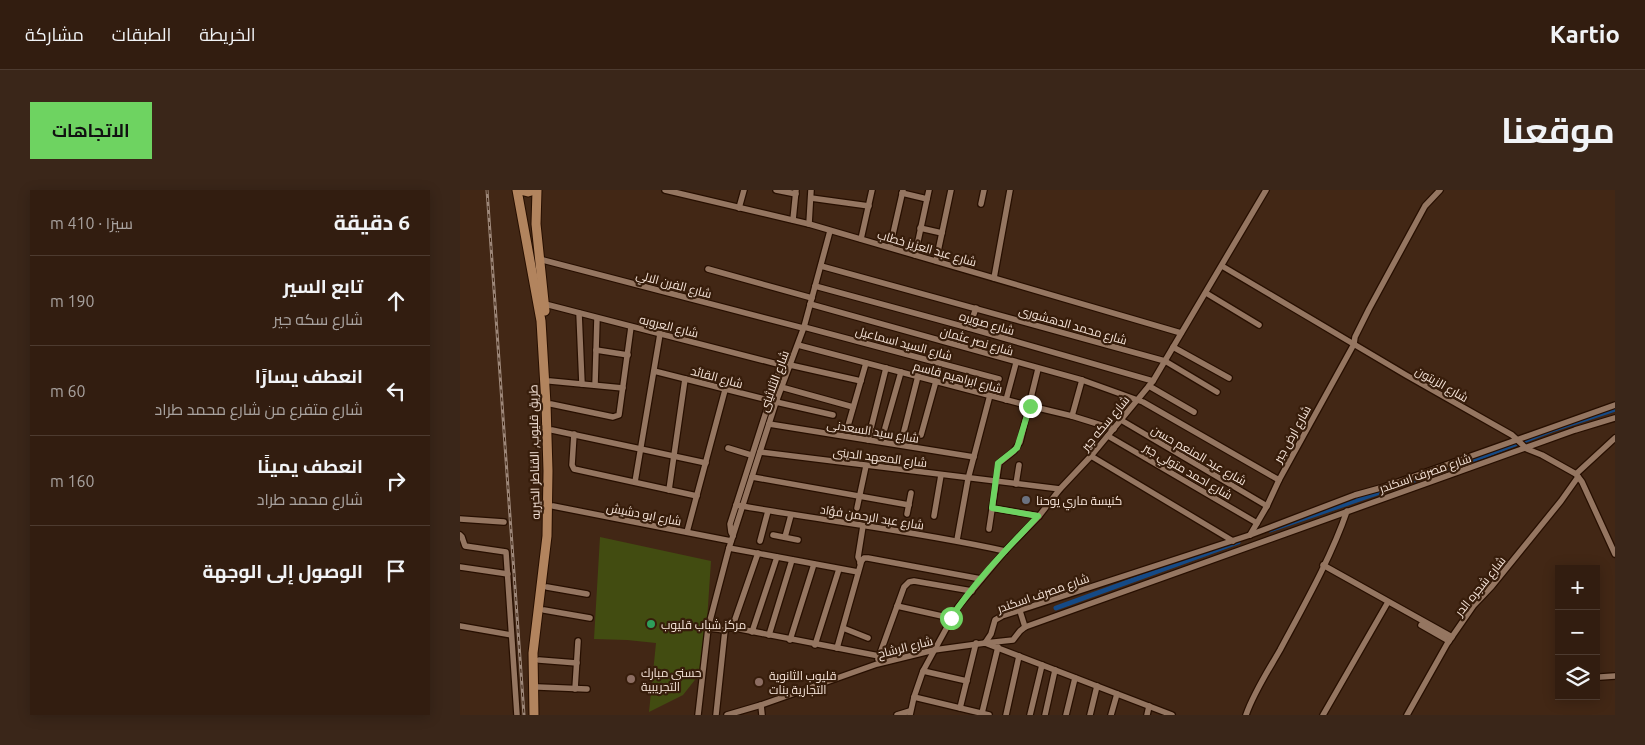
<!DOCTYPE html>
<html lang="ar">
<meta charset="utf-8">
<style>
:root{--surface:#321d10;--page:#3a2619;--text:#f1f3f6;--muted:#a8a29f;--line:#4d3b30;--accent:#6ed361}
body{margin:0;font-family:Ubuntu,Cairo,sans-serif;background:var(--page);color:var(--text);direction:rtl}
.controls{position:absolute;right:15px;bottom:15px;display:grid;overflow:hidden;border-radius:0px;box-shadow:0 2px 12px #0003}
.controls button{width:45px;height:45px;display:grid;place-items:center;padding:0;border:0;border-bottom:1px solid var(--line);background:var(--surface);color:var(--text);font:25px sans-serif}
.stop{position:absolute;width:15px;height:15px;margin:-11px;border:4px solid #6ed361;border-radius:50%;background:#fff}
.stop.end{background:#6ed361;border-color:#fff;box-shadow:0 1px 5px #0008}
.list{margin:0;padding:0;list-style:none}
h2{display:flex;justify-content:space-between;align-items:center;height:65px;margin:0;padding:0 20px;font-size:21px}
h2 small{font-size:16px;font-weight:400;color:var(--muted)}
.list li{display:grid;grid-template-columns:32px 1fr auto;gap:15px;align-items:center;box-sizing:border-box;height:90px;padding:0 20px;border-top:1px solid var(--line)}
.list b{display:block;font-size:19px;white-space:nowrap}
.list p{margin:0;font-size:16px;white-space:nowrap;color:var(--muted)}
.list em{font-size:16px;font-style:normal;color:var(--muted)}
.icon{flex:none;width:28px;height:28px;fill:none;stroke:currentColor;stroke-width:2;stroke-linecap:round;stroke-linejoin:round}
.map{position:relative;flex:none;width:1155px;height:525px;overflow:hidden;direction:ltr;border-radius:0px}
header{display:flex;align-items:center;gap:30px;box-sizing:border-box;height:70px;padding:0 25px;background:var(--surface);border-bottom:1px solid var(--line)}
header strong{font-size:24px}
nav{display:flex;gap:28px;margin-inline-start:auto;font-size:18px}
.intro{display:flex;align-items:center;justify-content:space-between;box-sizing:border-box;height:120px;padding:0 30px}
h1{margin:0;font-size:35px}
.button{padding:12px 22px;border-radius:0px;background:var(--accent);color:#111;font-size:18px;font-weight:700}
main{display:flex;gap:30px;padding:0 30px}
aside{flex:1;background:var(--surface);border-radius:0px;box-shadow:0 2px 12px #0003}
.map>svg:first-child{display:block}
.green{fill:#424c11}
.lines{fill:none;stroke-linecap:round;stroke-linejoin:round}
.canal{stroke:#154a86;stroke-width:5}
.street-casing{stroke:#270f00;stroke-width:8}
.secondary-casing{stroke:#270f00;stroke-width:11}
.street{stroke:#957661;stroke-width:5.5}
.secondary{stroke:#b2845e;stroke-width:9}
.rail-casing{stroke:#9d8779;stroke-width:3}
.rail{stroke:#371d0b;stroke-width:1;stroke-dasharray:4;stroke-linecap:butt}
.route{stroke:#6ed361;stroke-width:6}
.worship-dot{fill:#6b7280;stroke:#371d0b;stroke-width:2}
.leisure-dot{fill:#2e9e5b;stroke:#371d0b;stroke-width:2}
.education-dot{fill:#8d6e63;stroke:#371d0b;stroke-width:2}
.labels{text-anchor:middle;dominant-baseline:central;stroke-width:4.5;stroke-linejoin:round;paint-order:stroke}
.street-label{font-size:12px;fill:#f7e5da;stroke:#371d0b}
.poi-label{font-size:12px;fill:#f7e5da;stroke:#371d0b;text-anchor:start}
</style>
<header>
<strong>Kartio</strong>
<nav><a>الخريطة</a><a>الطبقات</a><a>مشاركة</a></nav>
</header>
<div class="intro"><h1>موقعنا</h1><a class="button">الاتجاهات</a></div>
<main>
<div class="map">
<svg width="1155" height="525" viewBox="0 0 1155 525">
<rect width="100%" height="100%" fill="#422715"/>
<!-- green -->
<path class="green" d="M140 347 251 371 245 461 238 486 223 505 189 522 196 453 167 450 134 449Z"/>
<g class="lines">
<!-- canal -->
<g class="canal">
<path d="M810 340 1024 266 1092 240 1155 219"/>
<path d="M596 418 778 352"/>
</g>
<!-- street casing -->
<g class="street-casing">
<g id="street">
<path d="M205 0 349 34 721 143"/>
<path d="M316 0 336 4"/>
<path d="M442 3 467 9"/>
<path d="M351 8 409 16"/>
<path d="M521 14 524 0"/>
<path d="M279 18 284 0"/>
<path d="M333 30 336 0"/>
<path d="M349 34 351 0"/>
<path d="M460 38 482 43"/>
<path d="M401 49 412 0"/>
<path d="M430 57 443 0"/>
<path d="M455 65 469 0"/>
<path d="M79 69 343 138"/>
<path d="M476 71 491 0"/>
<path d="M361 76 705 171 757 202"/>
<path d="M762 76 946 185 1052 245 1067 259 1082 265 1116 284 1122 292 1155 364"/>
<path d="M248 79 352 108"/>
<path d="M534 88 550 0"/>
<path d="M355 96 509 138 693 191"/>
<path d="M746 103 799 135"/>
<path d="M85 114 329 177"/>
<path d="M350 114 622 190 683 212 819 290"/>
<path d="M119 123 122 194"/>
<path d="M344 137 539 189"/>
<path d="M509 138 516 118"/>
<path d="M338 155 570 216 612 226 654 239"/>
<path d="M713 157 769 188"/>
<path d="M136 160 168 165"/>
<path d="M330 175 401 191"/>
<path d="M194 181 316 212 373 225"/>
<path d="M90 191 163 198"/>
<path d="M135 195 137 128"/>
<path d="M689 196 734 222"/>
<path d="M321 197 393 217"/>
<path d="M546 210 556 173"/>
<path d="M91 214 153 227 159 225 171 137"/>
<path d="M612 226 622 190"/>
<path d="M661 230 807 316"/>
<path d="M309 234 514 267"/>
<path d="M387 239 406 173"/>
<path d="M92 240 246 273"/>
<path d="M114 244 112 275 114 279 237 306"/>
<path d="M423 245 441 182"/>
<path d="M443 245 458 186"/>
<path d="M461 245 476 191"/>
<path d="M648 246 797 333"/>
<path d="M408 250 426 178"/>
<path d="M268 258 291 265"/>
<path d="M300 262 600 299"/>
<path d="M631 266 773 351"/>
<path d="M1116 284 1155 248"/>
<path d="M292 287 449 315"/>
<path d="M175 292 200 144"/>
<path d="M556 294 559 275"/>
<path d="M209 300 225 189"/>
<path d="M276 315C365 331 456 341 545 361"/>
<path d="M93 316 271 351"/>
<path d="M397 318 406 276"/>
<path d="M532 318 579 326"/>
<path d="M447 324 451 303"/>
<path d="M474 326 481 285"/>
<path d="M0 329 44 332"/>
<path d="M529 339 539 273 554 261 560 252 578 179"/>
<path d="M227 342 265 200"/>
<path d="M0 345 2 347 5 356 46 362 57 525"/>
<path d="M313 345 338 350"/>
<path d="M790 345 807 316 819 290 894 154 895 147 909 119 965 16 980 0"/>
<path d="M273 346 271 342 270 334 321 175"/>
<path d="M325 347 331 325"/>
<path d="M497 350 508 289 530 205"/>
<path d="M300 351 308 321"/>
<path d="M269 358 398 382"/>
<path d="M400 373 404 368H408L521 389"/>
<path d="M863 375 992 447"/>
<path d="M0 377 48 384"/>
<path d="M87 397 127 404"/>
<path d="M437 416 491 428"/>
<path d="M84 420 130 428"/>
<path d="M560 421 565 437"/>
<path d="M961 435 989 451"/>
<path d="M0 436 51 445"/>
<path d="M248 438 265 440 270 437 419 466"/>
<path d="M272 438 298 363"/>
<path d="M383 438 408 448"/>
<path d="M292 442 317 367"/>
<path d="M309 445 332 370"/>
<path d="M330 450 354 374"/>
<path d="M525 453 531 444 535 430 542 426 790 345 895 305 924 297 1155 215"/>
<path d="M525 453 553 450 560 441 565 437 1115 240 1155 228"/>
<path d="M355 455 379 379"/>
<path d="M377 458 401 373 398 367 403 336"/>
<path d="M418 469 444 397 449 392 454 391 512 401"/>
<path d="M79 470 117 473"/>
<path d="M463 481 507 491"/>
<path d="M1140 487 1155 486"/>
<path d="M78 497 127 499"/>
<path d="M115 499 118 451"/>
<path d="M454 507 529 525"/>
<path d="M301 515 302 525"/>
<path d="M500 518 516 453"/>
<path d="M522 523 538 457"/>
<path d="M238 525 248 438 269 358 316 212 344 137 370 41"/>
<path d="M256 525 265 440"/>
<path d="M267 525 301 515 417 474 474 460 525 453 712 525"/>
<path d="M437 525 450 521"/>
<path d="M450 525 454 507 463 481 498 417 545 361 579 326 600 299 631 266 693 191 806 0"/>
<path d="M546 525 559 466"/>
<path d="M570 525 582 475"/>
<path d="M585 525 595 480"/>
<path d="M606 525 615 488"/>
<path d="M630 525 637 496"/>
<path d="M651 525 657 504"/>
<path d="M687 525 689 516"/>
<path d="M786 525C794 502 808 481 820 460 843 417 871 368 887 321"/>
<path d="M863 525 928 412"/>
<path d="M947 525 987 454 1014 415 1032 396 1101 311 1118 287"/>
</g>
</g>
<!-- secondary casing -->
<g class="secondary-casing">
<g id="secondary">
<path d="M57 0 81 131 86 214 88 281 87 346 73 463 74 525"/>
<path d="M60 0 68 2 75 0"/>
<path d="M77 0 76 34 85 121"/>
</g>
</g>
<!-- street -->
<use href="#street" class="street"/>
<!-- secondary -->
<use href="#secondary" class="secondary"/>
<!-- rail casing -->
<g class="rail-casing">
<path id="rail" d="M27 0 64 525"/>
</g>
<!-- rail -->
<use href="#rail" class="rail"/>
</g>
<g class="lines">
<!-- route -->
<path class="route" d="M491 428C514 392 549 357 578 326L532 318 538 273 557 258 570 216"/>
</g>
<!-- markers -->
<circle class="worship-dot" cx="566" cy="310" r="5"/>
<circle class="leisure-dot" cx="191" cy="434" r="5"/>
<g class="education-dot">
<circle cx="171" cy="489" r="5"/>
<circle cx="299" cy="492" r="5"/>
</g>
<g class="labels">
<!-- street labels -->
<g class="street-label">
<text transform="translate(467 58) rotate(16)">شارع عبد العزيز خطاب</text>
<text transform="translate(214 94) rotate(15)">شارع الفرن الالي</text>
<text transform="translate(527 133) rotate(16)">شارع صويره</text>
<text transform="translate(613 135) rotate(16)">شارع محمد الدهشورى</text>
<text transform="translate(209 136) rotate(14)">شارع العروبه</text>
<text transform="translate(517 151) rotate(16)">شارع نصر عثمان</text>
<text transform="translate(444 153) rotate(15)">شارع السيد اسماعيل</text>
<text transform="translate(257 187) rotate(15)">شارع القائد</text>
<text transform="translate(498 187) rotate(15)">شارع ابراهيم قاسم</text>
<text transform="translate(314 191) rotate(-70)">شارع الثلاثينى</text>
<text transform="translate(982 194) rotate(30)">شارع الزيتون</text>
<text transform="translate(645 233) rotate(-50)">شارع سكه جير</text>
<text transform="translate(413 241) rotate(9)">شارع سيد السعدنى</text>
<text transform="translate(832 244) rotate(-61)">شارع ارض جبر</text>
<text transform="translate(74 262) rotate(-91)">طريق قليوب, القناطر الخيريه</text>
<text transform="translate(739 265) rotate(30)">شارع عبد المنعم حسن</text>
<text transform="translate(420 267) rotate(7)">شارع المعهد الدينى</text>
<text transform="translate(728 281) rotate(30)">شارع احمد متولي جبر</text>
<text transform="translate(965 283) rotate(-19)">شارع مصرف اسكندر</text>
<text transform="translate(184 324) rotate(11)">شارع ابو دشيش</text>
<text transform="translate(412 327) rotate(9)">شارع عبد الرحمن فؤاد</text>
<text transform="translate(1020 396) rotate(-51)">شارع شجره الدر</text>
<text transform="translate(583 403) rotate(-19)">شارع مصرف اسكندر</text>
<text transform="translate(445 457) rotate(-14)">شارع الرشاح</text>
</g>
<!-- poi labels -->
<g class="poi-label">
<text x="576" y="310">كنيسة ماري يوحنا</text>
<text x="201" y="434">مركز شباب قليوب</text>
<text x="181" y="482">حسني مبارك<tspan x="181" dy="14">التجريبية</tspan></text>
<text x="309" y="485">قليوب الثانوية<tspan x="309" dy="14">التجارية بنات</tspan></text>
</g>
</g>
</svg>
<div class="controls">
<button>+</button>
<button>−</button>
<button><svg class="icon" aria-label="layers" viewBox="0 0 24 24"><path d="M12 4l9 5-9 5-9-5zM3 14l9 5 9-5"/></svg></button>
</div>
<div class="stop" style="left:491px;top:428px"></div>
<div class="stop end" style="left:570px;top:216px"></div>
</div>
<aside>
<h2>6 دقيقة<small>سيرًا · 410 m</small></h2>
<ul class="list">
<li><svg class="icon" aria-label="ahead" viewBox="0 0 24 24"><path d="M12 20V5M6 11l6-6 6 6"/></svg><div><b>تابع السير</b><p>شارع سكه جير</p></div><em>190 m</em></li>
<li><svg class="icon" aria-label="left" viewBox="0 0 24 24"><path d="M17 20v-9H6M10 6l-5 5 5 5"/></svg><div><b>انعطف يسارًا</b><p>شارع متفرع من شارع محمد طراد</p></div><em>60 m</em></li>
<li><svg class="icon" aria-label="right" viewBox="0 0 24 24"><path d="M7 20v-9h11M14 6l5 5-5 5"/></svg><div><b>انعطف يمينًا</b><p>شارع محمد طراد</p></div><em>160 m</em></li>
<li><svg class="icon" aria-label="arrive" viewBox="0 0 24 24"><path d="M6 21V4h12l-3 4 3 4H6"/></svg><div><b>الوصول إلى الوجهة</b></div></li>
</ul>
</aside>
</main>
